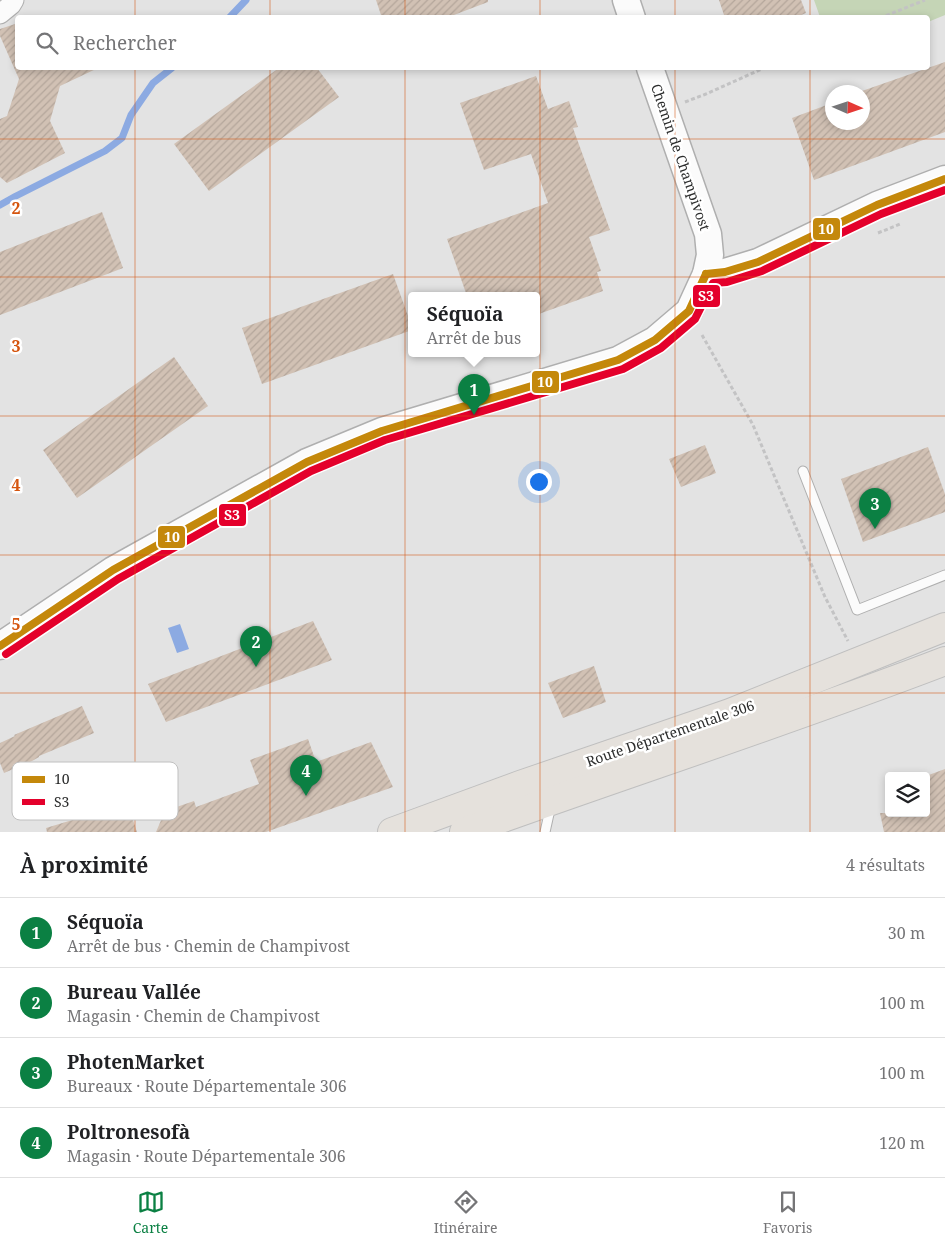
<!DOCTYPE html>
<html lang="fr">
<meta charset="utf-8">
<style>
:root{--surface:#fff;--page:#f6f6f6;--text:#202124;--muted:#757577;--line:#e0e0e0;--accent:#0b8043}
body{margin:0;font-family:"Noto Serif",serif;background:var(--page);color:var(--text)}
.controls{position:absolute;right:15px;bottom:15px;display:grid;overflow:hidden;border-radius:5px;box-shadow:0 2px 8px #0003}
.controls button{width:45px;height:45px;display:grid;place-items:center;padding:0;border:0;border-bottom:1px solid var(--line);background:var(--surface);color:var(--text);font:25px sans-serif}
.compass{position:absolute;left:825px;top:85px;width:45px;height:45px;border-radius:50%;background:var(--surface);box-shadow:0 2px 8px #0003;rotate:93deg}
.you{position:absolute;left:538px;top:481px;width:18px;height:18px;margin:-12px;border:4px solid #fff;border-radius:50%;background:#1a73e8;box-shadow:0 0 0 8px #1a73e833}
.badge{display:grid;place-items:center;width:32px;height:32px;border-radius:50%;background:var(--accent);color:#fff;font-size:16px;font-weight:700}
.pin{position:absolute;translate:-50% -41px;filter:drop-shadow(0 1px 2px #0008)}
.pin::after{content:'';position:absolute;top:26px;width:18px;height:15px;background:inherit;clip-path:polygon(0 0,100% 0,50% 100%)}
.popup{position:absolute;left:408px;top:292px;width:132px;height:65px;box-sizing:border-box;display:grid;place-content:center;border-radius:5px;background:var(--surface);filter:drop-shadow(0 1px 4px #0005);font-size:16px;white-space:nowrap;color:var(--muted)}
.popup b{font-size:19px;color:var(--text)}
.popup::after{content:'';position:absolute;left:50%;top:100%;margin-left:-10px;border:10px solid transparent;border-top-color:var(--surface)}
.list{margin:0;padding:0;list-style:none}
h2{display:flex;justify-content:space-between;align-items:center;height:65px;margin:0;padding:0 20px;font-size:21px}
h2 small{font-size:16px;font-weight:400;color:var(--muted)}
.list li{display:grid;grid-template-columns:32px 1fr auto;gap:15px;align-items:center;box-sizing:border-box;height:70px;padding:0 20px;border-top:1px solid var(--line)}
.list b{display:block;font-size:19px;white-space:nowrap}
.list p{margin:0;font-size:16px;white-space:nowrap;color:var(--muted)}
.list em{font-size:16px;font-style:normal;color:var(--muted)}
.icon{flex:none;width:28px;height:28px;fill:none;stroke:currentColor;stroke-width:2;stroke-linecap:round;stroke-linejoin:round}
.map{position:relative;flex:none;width:945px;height:832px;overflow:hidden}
.search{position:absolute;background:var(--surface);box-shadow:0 2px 8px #0003;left:15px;right:15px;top:15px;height:55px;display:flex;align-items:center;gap:12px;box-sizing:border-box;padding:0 18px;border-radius:5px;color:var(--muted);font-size:19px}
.sheet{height:345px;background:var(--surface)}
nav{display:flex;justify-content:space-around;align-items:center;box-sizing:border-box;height:70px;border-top:1px solid var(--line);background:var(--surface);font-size:14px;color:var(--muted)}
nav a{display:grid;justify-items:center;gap:2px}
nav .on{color:var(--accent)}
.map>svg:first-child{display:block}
.park{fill:#c5d5b6}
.water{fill:#8caae2}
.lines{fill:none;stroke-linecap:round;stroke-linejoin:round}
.stream{stroke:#8caae2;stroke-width:7}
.building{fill:url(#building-hatch)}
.lane-casing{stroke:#afafaf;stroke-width:11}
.street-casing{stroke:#afafaf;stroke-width:21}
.secondary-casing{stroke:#afafaf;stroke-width:29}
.primary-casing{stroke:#bfbfbf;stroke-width:30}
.path{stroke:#c3c3c4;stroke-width:3;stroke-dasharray:4 2.5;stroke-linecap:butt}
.lane{stroke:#fbfbfb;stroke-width:9}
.street{stroke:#fbfbfb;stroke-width:19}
.secondary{stroke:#fbfbfb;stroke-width:26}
.primary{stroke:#e5e1dc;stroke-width:28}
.bus-1-casing{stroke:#fff;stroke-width:11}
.bus-2-casing{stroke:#fff;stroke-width:11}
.bus-1{stroke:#c4880b;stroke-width:8}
.bus-2{stroke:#e4002b;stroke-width:8}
.grid{fill:none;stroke:#d5550f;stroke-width:1;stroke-opacity:0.55}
.labels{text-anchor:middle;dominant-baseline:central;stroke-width:5;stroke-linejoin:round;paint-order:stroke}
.street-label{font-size:14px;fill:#2c2d2d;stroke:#fff}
.key{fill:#fff;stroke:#c0c0c0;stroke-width:1}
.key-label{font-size:14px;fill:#2c2d2d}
.grid-label{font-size:16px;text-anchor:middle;font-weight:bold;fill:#d5550f;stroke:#fff;stroke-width:5;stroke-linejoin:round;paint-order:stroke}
.line-badge{stroke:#fff;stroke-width:2}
.badge-label{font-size:14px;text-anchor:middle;font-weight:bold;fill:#fff}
</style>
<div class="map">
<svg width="945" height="832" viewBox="0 0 945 832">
<defs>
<pattern id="building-hatch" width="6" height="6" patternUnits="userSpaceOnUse" patternTransform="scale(1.25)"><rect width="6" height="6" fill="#d1c1b4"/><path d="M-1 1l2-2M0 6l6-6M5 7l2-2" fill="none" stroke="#b4a69b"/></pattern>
</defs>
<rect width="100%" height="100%" fill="#e3e3e3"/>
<!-- park -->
<path class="park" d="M814 0H945V15L928 22V18L820 17Z"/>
<!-- water -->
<path class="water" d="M180 624 189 649 177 653 168 628Z"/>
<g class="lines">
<!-- stream -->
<g class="stream">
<path d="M229 18 246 0"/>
<path d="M0 205 16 196 105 151 122 138 131 115 153 83 172 68"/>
</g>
</g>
<!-- building -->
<g class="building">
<path d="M376 0H488V2L446 18H382Z"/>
<path d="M719 0H801L806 13 794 18H725Z"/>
<path d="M18 23V68H98L60 86 50 121 65 153 7 183 0 177V119L7 116 19 79 0 36V29Z"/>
<path d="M945 62V132L814 180 792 118 832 103V122H862V91Z"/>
<path d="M279 68H317L339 97 209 191 174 144Z"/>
<path d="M536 76 548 109 569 101 578 127 573 128 610 230 589 237 601 271 597 272 603 291 536 315V296H467L447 239 548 203 531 154 484 170 460 103Z"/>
<path d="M102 212 123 268 0 315V252Z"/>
<path d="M393 274 412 327V330L262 384 242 328Z"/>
<path d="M174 357 208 406 77 498 43 450Z"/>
<path d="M705 445 716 473 681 487 669 459Z"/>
<path d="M928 447 945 494V512L863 542 841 479Z"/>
<path d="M313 621 332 660 166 722 148 684Z"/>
<path d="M594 666 606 702 563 718 548 683Z"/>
<path d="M82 706 94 733 39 756V757L32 761 4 773 0 763V743L15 736 14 735Z"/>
<path d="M308 739 316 762 371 742 393 787 266 832H156L165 811 194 801 196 807 259 784 250 760Z"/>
<path d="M945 769V832H884L880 813H926V776Z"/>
<path d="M126 799 137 832H47L46 828 92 814 90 811Z"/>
</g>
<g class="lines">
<!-- lane casing -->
<g class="lane-casing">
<g id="lane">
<path d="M803 471 857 610 945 575"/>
<path d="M545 832 551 805"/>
</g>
</g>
<!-- street casing -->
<g class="street-casing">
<path id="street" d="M0 14 11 5 14 0"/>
</g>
<!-- secondary casing -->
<g class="secondary-casing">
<g id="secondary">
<path d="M626 0 632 18"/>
<path d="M706 274 725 272 758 262 877 205 945 179"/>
<path d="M0 646 113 570 307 462 382 431 618 360 655 340 689 311 706 274 710 255 708 234 650 68"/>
</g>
</g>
<!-- primary casing -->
<g class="primary-casing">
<g id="primary">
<path d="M392 832 520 785 730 713 945 627"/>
<path d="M464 832C624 774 786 722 945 661"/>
</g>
</g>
<!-- path -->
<g class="path">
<path d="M880 18 925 0"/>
<path d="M685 102 706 94 764 68"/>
<path d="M878 233 900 224"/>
<path d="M702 335 753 425 825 597 848 641"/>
</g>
<!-- lane -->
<use href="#lane" class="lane"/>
<!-- street -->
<use href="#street" class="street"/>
<!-- secondary -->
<use href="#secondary" class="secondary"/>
<!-- primary -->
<use href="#primary" class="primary"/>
<!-- bus-1 casing -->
<g class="bus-1-casing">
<g id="bus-1">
<path d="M706 274 725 272 758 262 877 205 945 179"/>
<path d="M0 646 113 570 307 462 382 431 618 360 655 340 689 311 706 274"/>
</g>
</g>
<!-- bus-2 casing -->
<g class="bus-2-casing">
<path id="bus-2" d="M6 654 118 579 311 471 385 440 623 369 661 348 695 319 713 283 727 282 762 271 881 214 945 190"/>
</g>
<!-- bus-1 -->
<use href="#bus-1" class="bus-1"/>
<!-- bus-2 -->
<use href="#bus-2" class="bus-2"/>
</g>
<!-- grid -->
<path class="grid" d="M135 0V18M270 0V18M405 0V18M540 0V18M675 0V18M810 0V18M135 68V832M270 68V832M405 68V832M540 68V832M675 68V832M810 68V832M0 139H945M0 277H945M0 416H945M0 555H945M0 693H945"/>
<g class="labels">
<!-- street labels -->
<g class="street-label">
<text transform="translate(681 157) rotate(71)">Chemin de Champivost</text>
<text transform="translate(670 733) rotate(-19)">Route Départementale 306</text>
</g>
</g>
<!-- legend -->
<rect x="12" y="762" width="166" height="58" rx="8" class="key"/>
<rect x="22" y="776" width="23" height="7" fill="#c4880b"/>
<rect x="22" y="799" width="23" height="6" fill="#e4002b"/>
<g class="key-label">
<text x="54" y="784">10</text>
<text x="54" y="807">S3</text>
</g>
<g class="grid-label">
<text x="16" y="214">2</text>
<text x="16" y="352">3</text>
<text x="16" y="491">4</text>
<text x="16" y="630">5</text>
</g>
<g class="line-badge">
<rect x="812" y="217" width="29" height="24" rx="5" fill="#c4880b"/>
<rect x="692" y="284" width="29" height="24" rx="5" fill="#e4002b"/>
<rect x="531" y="370" width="29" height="24" rx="5" fill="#c4880b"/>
<rect x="218" y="503" width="29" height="24" rx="5" fill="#e4002b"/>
<rect x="157" y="525" width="29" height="24" rx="5" fill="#c4880b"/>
</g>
<g class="badge-label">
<text x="826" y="234">10</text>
<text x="706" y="301">S3</text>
<text x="545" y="387">10</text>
<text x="232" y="520">S3</text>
<text x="172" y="542">10</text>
</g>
</svg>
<div class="controls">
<button><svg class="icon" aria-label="layers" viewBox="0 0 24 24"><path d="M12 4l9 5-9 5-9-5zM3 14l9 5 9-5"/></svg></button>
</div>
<svg class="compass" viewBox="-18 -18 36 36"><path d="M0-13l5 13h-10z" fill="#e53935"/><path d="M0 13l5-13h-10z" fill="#757577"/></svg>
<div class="you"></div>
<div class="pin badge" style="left:474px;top:415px">1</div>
<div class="popup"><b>Séquoïa</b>Arrêt de bus</div>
<div class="pin badge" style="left:256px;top:667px">2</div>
<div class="pin badge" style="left:875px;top:529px">3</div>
<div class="pin badge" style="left:306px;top:796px">4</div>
<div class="search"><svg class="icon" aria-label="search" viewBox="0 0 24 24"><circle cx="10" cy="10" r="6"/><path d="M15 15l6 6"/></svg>Rechercher</div>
</div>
<section class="sheet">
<h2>À proximité<small>4 résultats</small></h2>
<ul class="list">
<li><span class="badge">1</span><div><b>Séquoïa</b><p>Arrêt de bus · Chemin de Champivost</p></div><em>30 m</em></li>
<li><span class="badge">2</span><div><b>Bureau Vallée</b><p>Magasin · Chemin de Champivost</p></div><em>100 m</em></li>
<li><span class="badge">3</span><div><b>PhotenMarket</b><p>Bureaux · Route Départementale 306</p></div><em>100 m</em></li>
<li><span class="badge">4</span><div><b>Poltronesofà</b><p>Magasin · Route Départementale 306</p></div><em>120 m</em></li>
</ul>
</section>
<nav>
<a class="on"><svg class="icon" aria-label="map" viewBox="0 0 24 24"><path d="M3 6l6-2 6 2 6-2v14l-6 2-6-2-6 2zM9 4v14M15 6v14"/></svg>Carte</a>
<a><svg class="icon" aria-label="directions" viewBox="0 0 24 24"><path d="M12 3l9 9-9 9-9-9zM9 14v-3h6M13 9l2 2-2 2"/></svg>Itinéraire</a>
<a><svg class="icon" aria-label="saved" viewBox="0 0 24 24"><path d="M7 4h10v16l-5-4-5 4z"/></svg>Favoris</a>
</nav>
